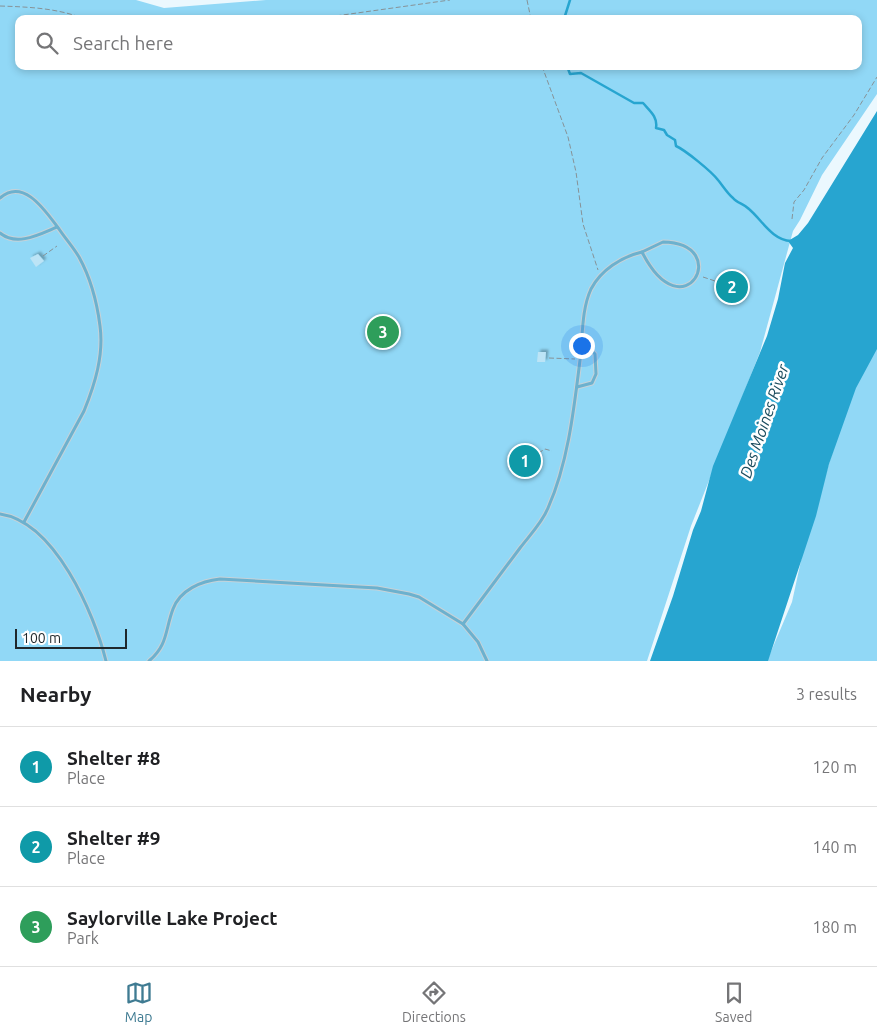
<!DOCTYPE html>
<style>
:root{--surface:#fff;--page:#f2f2f2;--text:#202124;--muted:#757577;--line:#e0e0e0;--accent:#3f7b92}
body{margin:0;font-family:Ubuntu,sans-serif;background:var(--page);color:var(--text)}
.scale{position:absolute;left:15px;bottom:12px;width:112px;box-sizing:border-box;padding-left:5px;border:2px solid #1f272b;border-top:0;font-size:14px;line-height:18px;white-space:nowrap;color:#1f272b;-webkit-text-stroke:4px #fff;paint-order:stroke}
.you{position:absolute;left:581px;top:345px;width:18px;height:18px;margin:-12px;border:4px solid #fff;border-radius:50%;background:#1a73e8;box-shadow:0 0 0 8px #1a73e833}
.badge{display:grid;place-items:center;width:32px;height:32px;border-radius:50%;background:var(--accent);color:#fff;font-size:16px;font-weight:700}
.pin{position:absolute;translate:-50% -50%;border:2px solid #fff;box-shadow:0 1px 5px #0006}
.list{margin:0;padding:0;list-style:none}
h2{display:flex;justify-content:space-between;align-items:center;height:65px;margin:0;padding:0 20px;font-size:21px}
h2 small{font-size:16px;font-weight:400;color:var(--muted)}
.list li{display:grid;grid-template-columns:32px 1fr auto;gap:15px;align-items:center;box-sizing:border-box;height:80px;padding:0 20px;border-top:1px solid var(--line)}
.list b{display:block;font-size:19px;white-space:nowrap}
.list p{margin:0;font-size:16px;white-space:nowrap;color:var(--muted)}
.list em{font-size:16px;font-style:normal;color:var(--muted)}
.icon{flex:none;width:28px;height:28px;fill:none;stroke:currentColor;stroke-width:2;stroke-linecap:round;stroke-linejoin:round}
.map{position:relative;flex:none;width:877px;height:661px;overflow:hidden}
.search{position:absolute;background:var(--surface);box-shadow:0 2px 8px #0003;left:15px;right:15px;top:15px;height:55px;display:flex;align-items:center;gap:12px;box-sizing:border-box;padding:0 18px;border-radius:10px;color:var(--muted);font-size:19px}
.sheet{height:305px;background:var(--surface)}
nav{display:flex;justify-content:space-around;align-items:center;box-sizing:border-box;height:70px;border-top:1px solid var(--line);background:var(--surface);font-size:14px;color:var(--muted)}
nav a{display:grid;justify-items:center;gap:2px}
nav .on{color:var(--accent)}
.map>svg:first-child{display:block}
.green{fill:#91d8f6;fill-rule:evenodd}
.water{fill:#27a5d0}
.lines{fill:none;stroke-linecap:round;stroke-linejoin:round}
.stream{stroke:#27a5d0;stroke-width:2.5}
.building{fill:#bce4f6;filter:url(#shadow)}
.lane-casing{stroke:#c6d2d8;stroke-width:5}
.path{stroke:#879297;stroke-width:1;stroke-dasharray:5 2.5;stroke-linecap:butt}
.lane{stroke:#6cb1ce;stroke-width:3}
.labels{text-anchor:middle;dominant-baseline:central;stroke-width:5;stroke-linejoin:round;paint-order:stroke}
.water-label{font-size:16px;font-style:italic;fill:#1c4d5f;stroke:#fff}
</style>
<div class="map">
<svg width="877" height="661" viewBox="0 0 877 661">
<defs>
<filter id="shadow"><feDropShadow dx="2.5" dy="-2.5" stdDeviation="1" flood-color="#0004"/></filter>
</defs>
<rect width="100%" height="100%" fill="#ebf8fe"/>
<!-- green -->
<g class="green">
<path d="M0 0H136L164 8 266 0H877V94L822 175 800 220 793 231 760 352 691 526 647 661H0ZM19 19H858V66H19Z"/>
<path d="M877 319V661H767L792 602 802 556 830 460Z"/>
</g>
<!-- water -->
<path class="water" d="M877 111V349L856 388 829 464 816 516 768 661H650L673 596 693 530 701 511 713 466 767 336 778 299 785 263 793 248 788 241 798 235 808 223Z"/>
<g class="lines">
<!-- stream -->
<g class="stream">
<path d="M564 19 570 0"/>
<path d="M567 66 570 74 581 73 634 103H643C650 111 658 117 656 128L664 130 667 135 675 140 676 146C685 150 711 171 718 180 723 186 727 193 733 198 737 203 744 204 749 209 762 220 772 240 791 241"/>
</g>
</g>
<!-- building -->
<g class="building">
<path d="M38 254 44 261 36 267 30 258Z"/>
<path d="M731 276 741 279 732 299 723 295Z"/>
<path d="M538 352H546L545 362H537Z"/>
<path d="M524 450 534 467 524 472 515 455Z"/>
</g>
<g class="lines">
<!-- lane casing -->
<g class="lane-casing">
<g id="lane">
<path d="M0 198C24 177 46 212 59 229 65 238 73 247 79 257 90 277 97 302 100 326 104 355 95 384 84 411L24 522"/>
<path d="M0 233C17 247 40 234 57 227"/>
<path d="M663 242C734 243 684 335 642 252Z"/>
<path d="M577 387 592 383 596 374 595 354 592 351 582 348"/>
<path d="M0 514C55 522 94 613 106 661"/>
<path d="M463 624C482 599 501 573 520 548 529 536 542 523 548 508 568 463 574 409 580 360 583 337 581 311 591 289 601 270 621 257 642 252"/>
<path d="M149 661C168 645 165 630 173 609 180 590 201 581 220 579L377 588 409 594 419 597 463 624 478 642 487 661"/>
</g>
</g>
<!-- path -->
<g class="path">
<path d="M527 0 531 19"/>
<path d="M0 6C29 7 57 8 85 19"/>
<path d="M314 19 450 0"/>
<path d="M542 66 568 137 576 172 583 224 598 270"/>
<path d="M792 219 794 202 804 190 822 158 854 115 877 77"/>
<path d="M43 256 57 246"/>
<path d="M703 277 724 284"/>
<path d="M549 358 575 359"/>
<path d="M532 457 545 449 552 451"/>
</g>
<!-- lane -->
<use href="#lane" class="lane"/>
</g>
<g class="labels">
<!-- water labels -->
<g class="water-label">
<text transform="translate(764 421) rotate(-71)">Des Moines River</text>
</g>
</g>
</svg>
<div class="scale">100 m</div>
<div class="you"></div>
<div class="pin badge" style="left:525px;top:461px;background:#0f9aa8">1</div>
<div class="pin badge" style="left:732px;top:287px;background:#0f9aa8">2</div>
<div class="pin badge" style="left:383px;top:332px;background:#2e9e5b">3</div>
<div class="search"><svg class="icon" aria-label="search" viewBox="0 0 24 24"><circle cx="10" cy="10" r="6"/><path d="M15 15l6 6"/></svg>Search here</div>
</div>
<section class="sheet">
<h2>Nearby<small>3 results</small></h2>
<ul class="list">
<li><span class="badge" style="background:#0f9aa8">1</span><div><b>Shelter #8</b><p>Place</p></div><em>120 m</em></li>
<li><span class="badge" style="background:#0f9aa8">2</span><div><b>Shelter #9</b><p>Place</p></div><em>140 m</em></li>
<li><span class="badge" style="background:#2e9e5b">3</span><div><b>Saylorville Lake Project</b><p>Park</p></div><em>180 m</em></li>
</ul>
</section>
<nav>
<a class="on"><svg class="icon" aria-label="map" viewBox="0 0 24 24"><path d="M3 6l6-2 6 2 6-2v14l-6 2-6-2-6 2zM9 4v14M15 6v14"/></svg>Map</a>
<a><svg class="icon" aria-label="directions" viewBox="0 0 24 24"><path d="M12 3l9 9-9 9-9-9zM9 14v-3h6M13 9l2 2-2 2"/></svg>Directions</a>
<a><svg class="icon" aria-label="saved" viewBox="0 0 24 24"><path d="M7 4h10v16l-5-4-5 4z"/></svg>Saved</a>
</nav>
